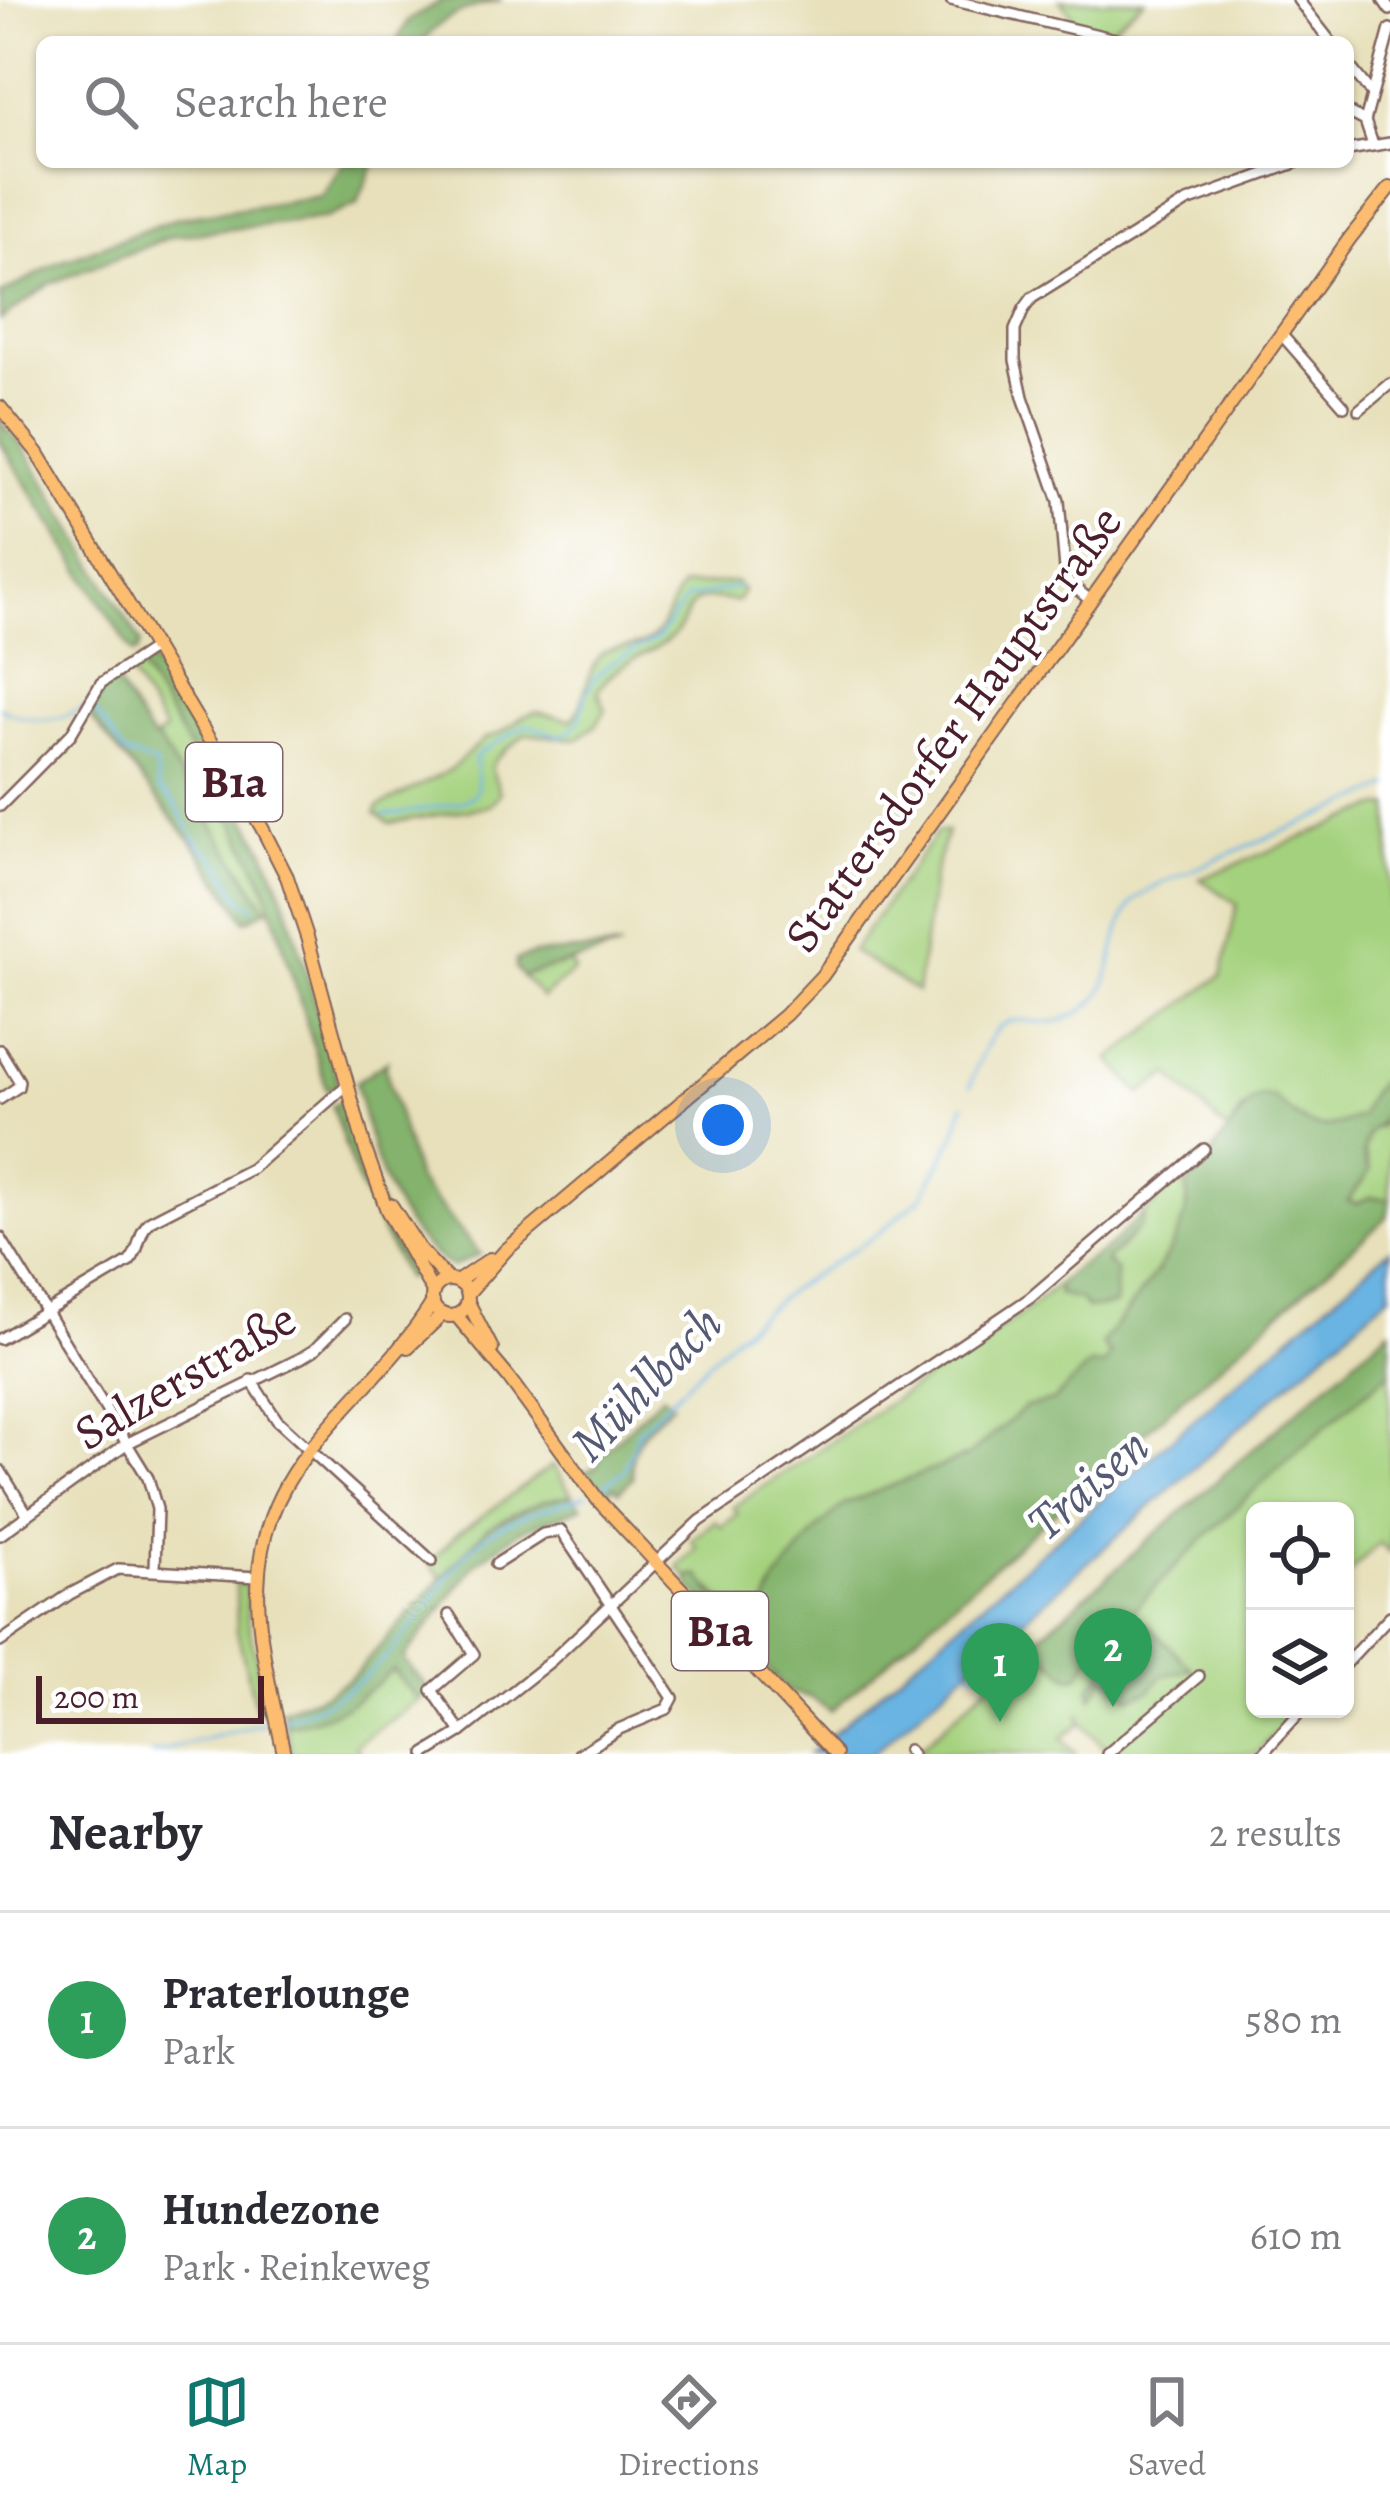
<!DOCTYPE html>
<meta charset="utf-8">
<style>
:root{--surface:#fff;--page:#f2f2f3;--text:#2b2b33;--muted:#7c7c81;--line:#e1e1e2;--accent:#0f766e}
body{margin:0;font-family:Alegreya,serif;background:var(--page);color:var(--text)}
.controls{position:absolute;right:36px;bottom:36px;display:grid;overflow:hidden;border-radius:18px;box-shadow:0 3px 9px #0004}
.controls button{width:108px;height:108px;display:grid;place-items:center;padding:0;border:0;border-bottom:3px solid var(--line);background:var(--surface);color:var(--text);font:60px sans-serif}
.scale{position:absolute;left:36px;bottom:30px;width:228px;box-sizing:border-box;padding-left:12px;border:6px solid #4a1f2b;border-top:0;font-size:33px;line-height:42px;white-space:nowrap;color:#4a1f2b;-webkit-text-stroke:9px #fff;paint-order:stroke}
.you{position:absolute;left:723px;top:1125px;width:42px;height:42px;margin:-30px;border:9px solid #fff;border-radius:50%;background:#1a73e8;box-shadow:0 0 0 18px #1a73e833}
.badge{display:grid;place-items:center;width:78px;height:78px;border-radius:50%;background:var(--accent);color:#fff;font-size:39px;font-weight:700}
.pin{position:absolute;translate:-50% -99px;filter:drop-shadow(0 3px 6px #0008)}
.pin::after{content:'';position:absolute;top:63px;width:42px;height:36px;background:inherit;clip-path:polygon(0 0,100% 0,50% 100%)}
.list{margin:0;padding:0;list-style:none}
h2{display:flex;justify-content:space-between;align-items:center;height:156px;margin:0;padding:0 48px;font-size:51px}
h2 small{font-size:39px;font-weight:400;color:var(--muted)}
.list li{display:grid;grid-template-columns:78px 1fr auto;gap:36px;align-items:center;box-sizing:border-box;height:216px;padding:0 48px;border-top:3px solid var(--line)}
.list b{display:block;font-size:45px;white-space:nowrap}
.list p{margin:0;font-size:39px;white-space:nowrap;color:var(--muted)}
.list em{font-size:39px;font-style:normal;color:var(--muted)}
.icon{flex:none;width:66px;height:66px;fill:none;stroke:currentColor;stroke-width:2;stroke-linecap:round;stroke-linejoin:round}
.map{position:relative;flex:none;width:1390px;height:1754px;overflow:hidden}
.search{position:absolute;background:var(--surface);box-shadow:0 3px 9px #0004;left:36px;right:36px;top:36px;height:132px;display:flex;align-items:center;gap:30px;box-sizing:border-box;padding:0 42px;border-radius:18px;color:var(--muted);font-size:45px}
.sheet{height:588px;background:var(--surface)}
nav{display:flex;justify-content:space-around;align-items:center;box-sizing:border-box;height:168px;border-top:3px solid var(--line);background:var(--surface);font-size:33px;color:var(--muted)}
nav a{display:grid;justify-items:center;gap:6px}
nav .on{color:var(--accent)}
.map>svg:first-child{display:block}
.green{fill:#a4d17d;stroke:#777854;stroke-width:3}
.forest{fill:#83b36c;stroke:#66694c;stroke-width:3}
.water{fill:#69b4e2;stroke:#5a6a86;stroke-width:3}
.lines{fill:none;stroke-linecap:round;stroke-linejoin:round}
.stream{stroke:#69b4e2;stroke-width:3}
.minor-casing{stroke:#81635d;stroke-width:14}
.major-casing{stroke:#81635d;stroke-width:16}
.minor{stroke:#fff;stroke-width:9}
.major{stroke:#fcbd6f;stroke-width:12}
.labels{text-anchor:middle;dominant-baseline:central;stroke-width:9;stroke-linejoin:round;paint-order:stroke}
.shield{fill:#fff;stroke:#80626b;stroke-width:3}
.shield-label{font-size:45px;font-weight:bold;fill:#4a1f2b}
.street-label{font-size:48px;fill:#4a1f2b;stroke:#fff}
.water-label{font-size:51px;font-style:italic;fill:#565b74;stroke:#fff}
</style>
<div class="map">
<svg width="1390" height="1754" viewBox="0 0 1390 1754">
<rect width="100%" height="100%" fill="#fff"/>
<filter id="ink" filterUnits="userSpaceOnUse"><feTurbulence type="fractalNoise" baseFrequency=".00833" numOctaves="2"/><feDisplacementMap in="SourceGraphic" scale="24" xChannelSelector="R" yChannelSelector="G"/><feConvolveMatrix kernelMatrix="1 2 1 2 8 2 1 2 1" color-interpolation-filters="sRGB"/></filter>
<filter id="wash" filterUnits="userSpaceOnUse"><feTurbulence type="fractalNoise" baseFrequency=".004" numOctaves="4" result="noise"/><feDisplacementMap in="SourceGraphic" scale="48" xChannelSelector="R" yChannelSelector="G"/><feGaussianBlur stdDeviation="2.7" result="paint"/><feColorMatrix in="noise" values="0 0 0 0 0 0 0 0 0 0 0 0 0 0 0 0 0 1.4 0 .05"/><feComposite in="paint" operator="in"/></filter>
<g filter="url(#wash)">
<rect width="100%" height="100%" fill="#e7e0ba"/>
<!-- green -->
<g class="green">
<path d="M1060 0H1145L1108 31 1079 23Z"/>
<path d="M735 582 743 590 738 601C725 602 704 593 693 604 685 613 683 627 673 636 648 658 616 660 598 691L606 710 595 726 577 739 525 734C514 746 498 752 491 767L500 793 490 806 390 823 375 813 378 807 450 770 484 739 502 732 524 716 536 712 572 720C588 701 583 672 604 652 616 648 632 648 644 643 667 633 667 603 683 586Z"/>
<path d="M138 663C185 741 243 820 272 906L267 909 156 738 165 731 128 670Z"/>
<path d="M1390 806V1071L1369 1095 1360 1116C1334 1128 1305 1135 1285 1108L1242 1109 1228 1132 1169 1074 1141 1094 1110 1059 1222 975 1237 904 1200 879 1375 808Z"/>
<path d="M937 832H947L933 878 917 992 852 951Z"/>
<path d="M567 960 575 970 542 998 522 976Z"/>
<path d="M1390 1109V1199L1370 1197 1356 1204 1347 1201 1370 1171 1363 1149 1370 1130 1382 1125Z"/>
<path d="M1176 1183 1187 1186C1196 1235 1130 1304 1102 1344L1110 1355 1104 1366 1090 1365 1053 1401 1026 1407 968 1456 845 1504 776 1581 755 1631C732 1617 716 1587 692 1575L688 1578 678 1567 697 1548 691 1540 715 1521 721 1527 738 1514 733 1507 1018 1317 1058 1285 1059 1295 1082 1300 1083 1304 1116 1297 1113 1289 1116 1272 1106 1260 1123 1246 1141 1226 1145 1213Z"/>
<path d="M1390 1372V1553L1379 1543 1345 1577V1511H1255V1709H1296L1256 1754H1110L1083 1724 1080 1712 1081 1724 1062 1738 1076 1754 916 1752 1033 1642 1053 1664 1105 1639 1189 1548 1269 1474Z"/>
<path d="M553 1465 572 1495C508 1507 483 1530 443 1578L429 1564 455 1536Z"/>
<path d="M236 1581 246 1587 247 1617 266 1707 256 1709 237 1631Z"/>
<path d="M392 1670 419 1700 355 1745 359 1754H292L286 1726C336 1716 355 1704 392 1670Z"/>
</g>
<!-- forest -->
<g class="forest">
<path d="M443 0H502C473 6 440 16 423 42H396L409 20Z"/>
<path d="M344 162H375L357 204 325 218 173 236 51 283 0 320V295L57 263 177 218 321 196Z"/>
<path d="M0 421 25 449 141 643 138 651 133 654 0 442Z"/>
<path d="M146 658 153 662 265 851 285 899 337 1076V1086L327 1090 264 883 234 823 138 663Z"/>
<path d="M114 679 152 739 156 738 267 909 246 921 197 848 88 714 99 694Z"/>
<path d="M621 948 522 976 516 969V960L534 954Z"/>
<path d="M387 1061 385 1067 417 1180 480 1254 452 1267C389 1228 371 1150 356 1082Z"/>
<path d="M1390 1071C1390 1096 1390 1119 1370 1131 1364 1146 1360 1157 1370 1171L1348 1201 1356 1204 1371 1197 1390 1199 1387 1217 831 1711 810 1697 789 1692 689 1585 688 1578 699 1575 711 1592 755 1631 776 1581 818 1528 845 1504 968 1456 1026 1407 1053 1401 1090 1365 1104 1366 1110 1355 1102 1344C1130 1305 1196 1235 1187 1186L1251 1101 1261 1096 1274 1098C1308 1127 1316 1136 1360 1116L1369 1095Z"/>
<path d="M340 1101 394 1243 413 1274 406 1279 356 1178 332 1106Z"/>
<path d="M1145 1213 1141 1226 1106 1260 1108 1266 1116 1269 1115 1305 1087 1309 1081 1300 1059 1295 1058 1285C1076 1263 1099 1257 1115 1241 1125 1231 1133 1222 1145 1213Z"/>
<path d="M1390 1329V1372C1288 1455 1195 1543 1105 1640L1092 1646V1655L1079 1676 1069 1677 1033 1642Z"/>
<path d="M662 1395 672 1404C648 1426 626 1444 633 1478L619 1491 614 1486 605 1494H599L582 1474 597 1466 600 1456Z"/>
<path d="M572 1495 582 1507 519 1531 475 1564 403 1659 431 1691 419 1700 392 1670C355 1704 336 1716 286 1726L283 1709 325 1694 352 1677 487 1528 543 1501Z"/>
<path d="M1146 1623 1192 1669 1161 1676 1150 1691 1130 1698 1106 1677 1092 1697 1090 1687Z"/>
</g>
<!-- water -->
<path class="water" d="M1390 1249V1294L872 1754H809Z"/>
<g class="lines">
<!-- stream -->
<g class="stream">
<path d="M92 707 125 754 155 764 159 789C178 803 182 816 193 836 199 848 211 853 220 864 234 881 231 897 255 907"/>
<path d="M0 708C30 723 55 724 83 708"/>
<path d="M384 814C403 815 417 810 435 807 474 801 483 800 475 758L481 752 526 725 560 736 569 733 579 721 586 693 595 678 608 665 658 638 687 598 738 587"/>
<path d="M970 1086C1006 970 1029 1054 1090 1005 1120 981 1108 923 1138 898 1156 883 1183 875 1204 865 1265 837 1329 814 1390 786"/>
<path d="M595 1492 624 1471 638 1432 731 1339 790 1290 875 1236 922 1197 955 1135 964 1104"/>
<path d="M966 1670 979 1672"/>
<path d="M279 1719C349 1703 390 1659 430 1603 445 1582 457 1560 476 1544 507 1516 547 1509 586 1495"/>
<path d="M152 1754 270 1721"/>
</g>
</g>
</g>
<g filter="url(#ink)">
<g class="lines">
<!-- minor casing -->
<g class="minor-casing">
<g id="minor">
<path d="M951 0 1128 42"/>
<path d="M1298 0 1331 42"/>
<path d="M1383 0 1390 10"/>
<path d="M1348 64 1372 94"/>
<path d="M1348 112 1365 121 1373 145"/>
<path d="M1365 121 1390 29"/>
<path d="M1348 150 1390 143"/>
<path d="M1281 334 1344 406"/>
<path d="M1359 410 1390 384"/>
<path d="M1091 601 1066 580 1059 501 1023 397 1015 360V330L1024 309 1032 298 1187 202 1298 162"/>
<path d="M0 806 71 734 101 683 154 648"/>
<path d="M0 1050 19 1081 18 1087 0 1099"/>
<path d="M0 1237 148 1478 157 1509 155 1568"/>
<path d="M0 1339 129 1262C141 1250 137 1233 150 1221L251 1169 347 1085"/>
<path d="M251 1380 277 1420 432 1561"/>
<path d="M0 1470 28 1515"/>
<path d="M0 1535 126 1444 301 1358 314 1350 345 1319"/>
<path d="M496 1564 543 1534 561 1531 673 1698 667 1709 619 1729 579 1754"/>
<path d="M449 1615 474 1654 432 1690 461 1732"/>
<path d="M0 1642 70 1594 118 1569 257 1577"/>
<path d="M1345 1664 1390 1616"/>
<path d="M908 1750 912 1754"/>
<path d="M425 1754 461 1732 551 1661 700 1521 1030 1298 1204 1149"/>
<path d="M1107 1754 1199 1676"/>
<path d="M1262 1754 1303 1709"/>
</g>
</g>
<!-- major casing -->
<g class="major-casing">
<g id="major">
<path d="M0 407 38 453 262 828 287 877 307 937 366 1152 387 1210 433 1292"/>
<path d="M391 1205 420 1250 448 1280"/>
<circle cx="450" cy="1298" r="18"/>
<path d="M458 1281 490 1259"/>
<path d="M468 1293 506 1250 785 1015 822 976 1350 238 1390 188"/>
<path d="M468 1302 492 1349"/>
<path d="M456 1315 508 1377 598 1500 835 1754"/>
<path d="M408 1347 443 1314"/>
<path d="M284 1754C261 1643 230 1551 308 1452 348 1400 398 1359 433 1302"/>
</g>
</g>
<!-- minor -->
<use href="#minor" class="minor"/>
<!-- major -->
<use href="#major" class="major"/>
</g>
</g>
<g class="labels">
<!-- shield labels -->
<g class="shield">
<rect x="186" y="743" width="96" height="78" rx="9"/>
<rect x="672" y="1592" width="96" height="78" rx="9"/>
</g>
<g class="shield-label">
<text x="234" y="782">B1a</text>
<text x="720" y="1631">B1a</text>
</g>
<!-- street labels -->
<g class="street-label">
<text transform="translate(953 729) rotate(-54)">Stattersdorfer Hauptstraße</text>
<text transform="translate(185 1376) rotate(-30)">Salzerstraße</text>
</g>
<!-- water labels -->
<g class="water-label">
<text transform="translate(646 1383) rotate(-46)">Mühlbach</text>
<text transform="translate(1088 1484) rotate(-41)">Traisen</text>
</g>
</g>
</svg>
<div class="controls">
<button><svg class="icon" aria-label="locate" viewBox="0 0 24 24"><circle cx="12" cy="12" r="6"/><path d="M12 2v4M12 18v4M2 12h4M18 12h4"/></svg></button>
<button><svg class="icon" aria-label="layers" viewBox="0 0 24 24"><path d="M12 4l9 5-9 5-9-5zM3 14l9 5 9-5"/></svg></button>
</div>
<div class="scale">200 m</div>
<div class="you"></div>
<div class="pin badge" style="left:1000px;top:1722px;background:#2e9e5b">1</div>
<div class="pin badge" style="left:1113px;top:1707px;background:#2e9e5b">2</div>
<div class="search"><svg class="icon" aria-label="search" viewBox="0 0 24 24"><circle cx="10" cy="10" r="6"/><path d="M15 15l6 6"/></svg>Search here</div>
</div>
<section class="sheet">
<h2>Nearby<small>2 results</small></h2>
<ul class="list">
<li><span class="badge" style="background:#2e9e5b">1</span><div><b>Praterlounge</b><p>Park</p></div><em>580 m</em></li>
<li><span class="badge" style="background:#2e9e5b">2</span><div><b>Hundezone</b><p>Park · Reinkeweg</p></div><em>610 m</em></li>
</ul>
</section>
<nav>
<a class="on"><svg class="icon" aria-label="map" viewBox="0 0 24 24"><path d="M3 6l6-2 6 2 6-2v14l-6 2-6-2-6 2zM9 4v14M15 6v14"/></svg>Map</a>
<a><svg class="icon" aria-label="directions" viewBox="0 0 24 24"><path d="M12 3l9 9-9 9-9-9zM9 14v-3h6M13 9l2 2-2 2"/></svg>Directions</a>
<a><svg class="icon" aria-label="saved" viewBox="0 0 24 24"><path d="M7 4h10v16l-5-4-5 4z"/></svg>Saved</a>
</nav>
